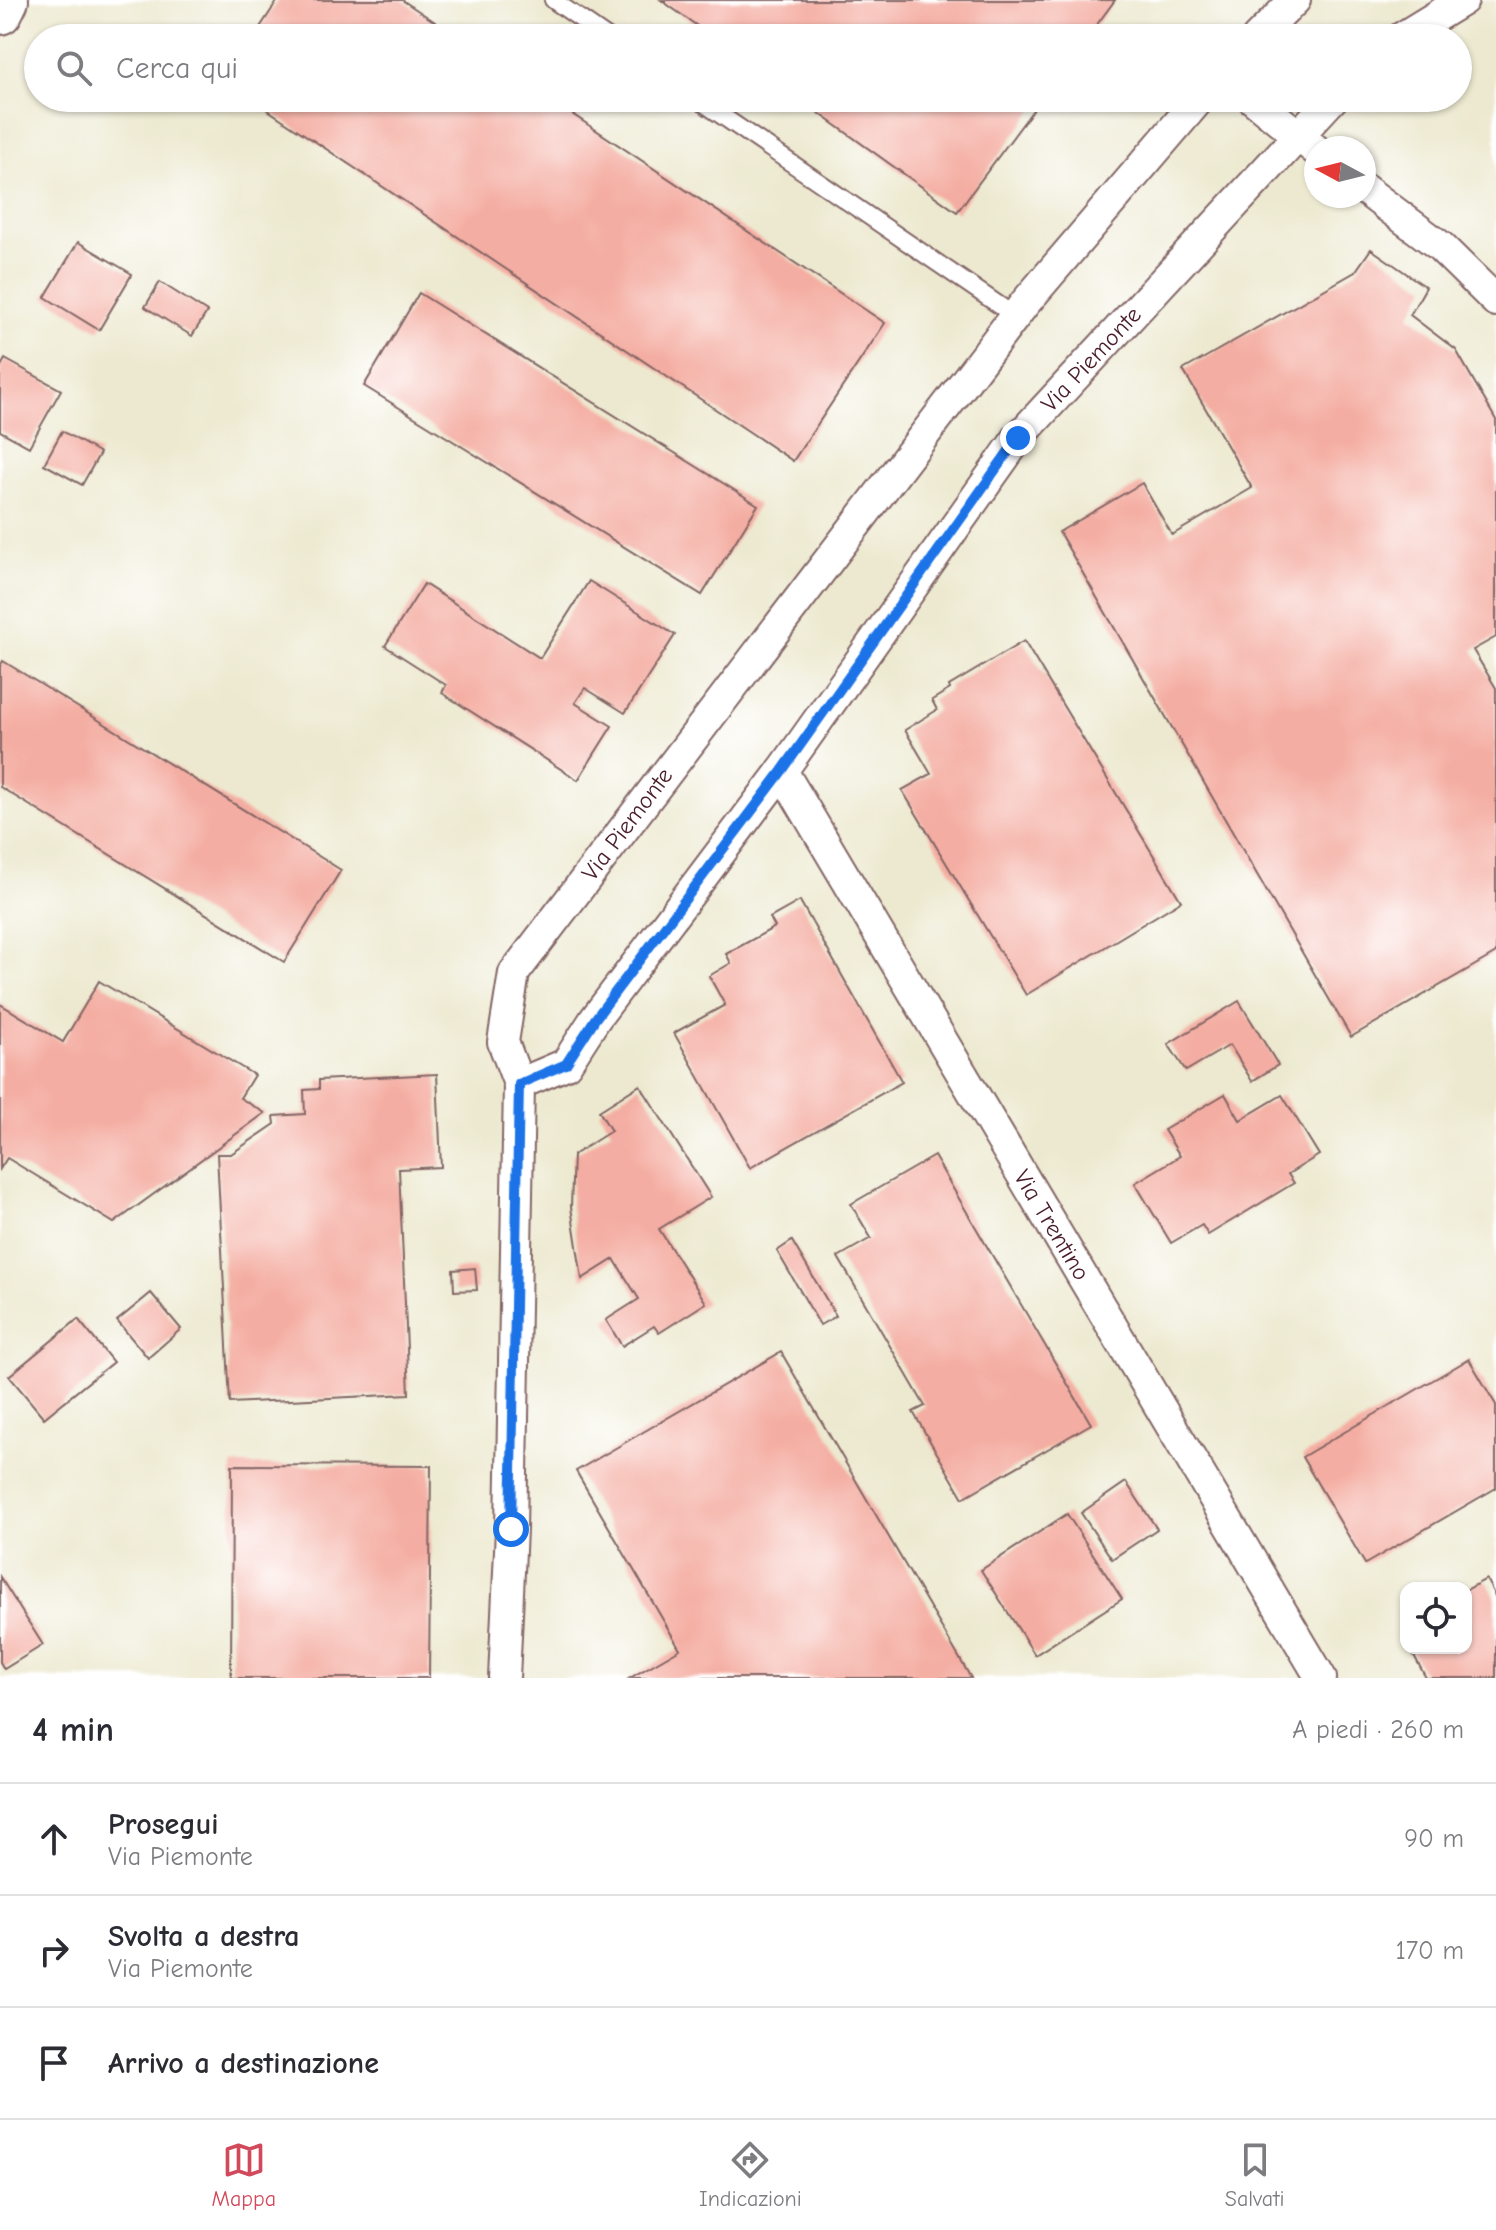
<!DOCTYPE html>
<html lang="it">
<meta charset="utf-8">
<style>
:root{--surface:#fff;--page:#f2f2f3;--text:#2b2b33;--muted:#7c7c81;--line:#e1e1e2;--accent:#d1495b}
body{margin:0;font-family:"Comic Neue",sans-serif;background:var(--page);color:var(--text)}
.controls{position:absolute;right:24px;bottom:24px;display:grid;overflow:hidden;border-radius:16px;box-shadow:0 2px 6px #0004}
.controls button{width:72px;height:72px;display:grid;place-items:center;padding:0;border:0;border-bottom:2px solid var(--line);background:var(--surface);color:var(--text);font:40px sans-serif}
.compass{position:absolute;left:1304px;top:136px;width:72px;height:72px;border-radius:50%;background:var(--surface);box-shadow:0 2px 6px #0004;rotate:277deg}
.stop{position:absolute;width:24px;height:24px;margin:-18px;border:6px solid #1a73e8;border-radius:50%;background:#fff}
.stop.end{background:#1a73e8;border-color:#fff;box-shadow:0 2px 8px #0008}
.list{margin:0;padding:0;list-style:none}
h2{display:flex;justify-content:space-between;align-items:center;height:104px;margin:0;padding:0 32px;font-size:34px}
h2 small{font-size:26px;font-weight:400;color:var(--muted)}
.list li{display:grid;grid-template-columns:52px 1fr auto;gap:24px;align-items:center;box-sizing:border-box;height:112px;padding:0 32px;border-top:2px solid var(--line)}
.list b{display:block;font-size:30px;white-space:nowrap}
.list p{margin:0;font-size:26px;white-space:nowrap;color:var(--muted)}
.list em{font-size:26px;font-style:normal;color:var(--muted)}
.icon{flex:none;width:44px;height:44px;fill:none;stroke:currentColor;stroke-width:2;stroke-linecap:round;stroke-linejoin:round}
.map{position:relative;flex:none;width:1496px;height:1678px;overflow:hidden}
.search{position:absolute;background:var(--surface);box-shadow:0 2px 6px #0004;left:24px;right:24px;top:24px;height:88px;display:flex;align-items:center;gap:20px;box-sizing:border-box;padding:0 28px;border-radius:44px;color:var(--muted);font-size:30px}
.sheet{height:440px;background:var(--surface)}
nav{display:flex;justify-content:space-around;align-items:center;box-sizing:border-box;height:112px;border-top:2px solid var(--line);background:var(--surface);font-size:22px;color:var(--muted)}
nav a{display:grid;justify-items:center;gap:4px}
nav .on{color:var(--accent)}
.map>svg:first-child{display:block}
.building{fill:#f4ada2}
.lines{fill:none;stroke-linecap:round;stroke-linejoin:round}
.lane-casing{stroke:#836665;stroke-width:20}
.street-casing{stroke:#836665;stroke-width:34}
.primary-casing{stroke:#836665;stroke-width:48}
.lane{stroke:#fff;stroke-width:16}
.street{stroke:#fff;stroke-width:30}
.primary{stroke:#fff;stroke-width:44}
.route{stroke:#1a73e8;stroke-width:10}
.labels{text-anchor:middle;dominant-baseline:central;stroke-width:6;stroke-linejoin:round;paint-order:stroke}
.street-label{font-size:24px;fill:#4a1f2b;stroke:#fff}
</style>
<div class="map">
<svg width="1496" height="1678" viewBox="0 0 1496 1678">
<rect width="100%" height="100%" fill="#fff"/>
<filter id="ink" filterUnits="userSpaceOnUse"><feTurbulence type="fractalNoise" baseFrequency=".0125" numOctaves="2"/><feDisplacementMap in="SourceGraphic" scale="16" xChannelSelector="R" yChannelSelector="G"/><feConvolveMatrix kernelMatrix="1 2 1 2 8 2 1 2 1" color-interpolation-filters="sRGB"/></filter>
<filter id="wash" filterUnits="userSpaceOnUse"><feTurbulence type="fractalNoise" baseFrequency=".006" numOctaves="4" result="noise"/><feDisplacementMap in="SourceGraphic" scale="32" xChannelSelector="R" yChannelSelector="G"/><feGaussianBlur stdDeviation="1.8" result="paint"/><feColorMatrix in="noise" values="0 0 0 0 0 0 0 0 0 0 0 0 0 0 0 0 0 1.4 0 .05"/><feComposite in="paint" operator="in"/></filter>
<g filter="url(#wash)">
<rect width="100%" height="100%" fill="#ede9d0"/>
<g id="blocks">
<!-- building -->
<g class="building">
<path d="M278 0H402L459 38H253Z"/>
<path d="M661 0H1115L1087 38H714Z"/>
<path d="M250 98H548L885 323 793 461Z"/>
<path d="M798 98H1042L957 212Z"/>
<path d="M78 242 132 274 99 330 45 297Z"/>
<path d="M1371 249 1426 287 1410 315 1456 350 1496 420V637L1473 650 1496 688V953L1351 1037 1059 532 1142 483 1172 535 1252 488 1183 370 1355 272Z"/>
<path d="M160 282 207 312 192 336 145 307Z"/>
<path d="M419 293 758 505 702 595 364 386Z"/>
<path d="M5 359 61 390 29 447 0 431V368Z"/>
<path d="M62 431 100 453 82 485 44 464Z"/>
<path d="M589 581 675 635 625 713 585 688 575 703 612 726 578 780 442 693 446 685 385 646 424 584 540 658Z"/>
<path d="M1024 641 1181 901 1026 995 902 790 931 774 905 730 937 710 932 700 950 689 949 686Z"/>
<path d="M3 661 341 870 284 962 0 787V666Z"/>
<path d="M800 901 902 1082 750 1168 674 1033 725 1005 709 976 731 963 726 954 775 927 770 918Z"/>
<path d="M99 981 254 1075 240 1098 265 1113 114 1223 7 1158 0 1169V1004L63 1042Z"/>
<path d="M1239 1001 1278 1065 1252 1081 1230 1045 1186 1071 1168 1044Z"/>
<path d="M437 1074 441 1167 399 1169 409 1394 230 1403 217 1154H231L275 1124 274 1116 305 1114 304 1090 319 1089V1080Z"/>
<path d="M640 1085 711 1197 659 1229 706 1303 659 1333 654 1326 622 1346 606 1320 639 1299 614 1259 582 1279 571 1207 573 1155 611 1131 599 1111Z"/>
<path d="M1225 1094 1240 1120 1282 1095 1319 1155 1288 1174 1294 1183 1208 1235 1202 1225 1171 1243 1135 1183 1180 1156 1164 1130Z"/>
<path d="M934 1156 1091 1424 963 1498 913 1412 925 1406 838 1257 871 1238 851 1204Z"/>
<path d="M792 1241 836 1316 820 1325 777 1251Z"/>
<path d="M475 1268 477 1290 454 1291 453 1270Z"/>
<path d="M151 1293 181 1329 148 1358 117 1321Z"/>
<path d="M78 1319 113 1362 44 1418 9 1376Z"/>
<path d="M781 1352 971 1678H630L680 1649 576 1471Z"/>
<path d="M1469 1359 1496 1405V1488L1365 1564 1302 1457Z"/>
<path d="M232 1465 431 1466 429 1678H231Z"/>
<path d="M1126 1482 1157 1529 1112 1559 1081 1513Z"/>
<path d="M1067 1514 1122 1599 1035 1655 981 1570Z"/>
<path d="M0 1577 43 1645 4 1669 0 1662Z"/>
<path d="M1486 1579 1496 1598V1678H1426L1410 1648H1466V1590Z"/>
</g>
</g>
</g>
<g filter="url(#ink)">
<use href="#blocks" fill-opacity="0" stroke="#836665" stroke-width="2"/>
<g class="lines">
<!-- lane casing -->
<g class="lane-casing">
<g id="lane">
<path d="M553 0 608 38"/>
<path d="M696 98 1015 316"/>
</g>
</g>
<!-- street casing -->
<g class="street-casing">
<g id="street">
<path d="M1257 38 1295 0"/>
<path d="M1401 38 1463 0"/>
<path d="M1252 98 1316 150"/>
<path d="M1364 189 1440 246 1496 301"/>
<path d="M782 771 1321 1678"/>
<path d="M519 1084 566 1064 595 1019 782 771 1018 438 1333 98"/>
<path d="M504 1678 511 1529 519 1084 503 1042 514 973 1025 303 1200 98"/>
</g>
</g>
<!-- primary casing -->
<g class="primary-casing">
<path id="primary" d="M0 12 6 0"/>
</g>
<!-- lane -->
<use href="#lane" class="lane"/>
<!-- street -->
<use href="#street" class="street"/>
<!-- primary -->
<use href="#primary" class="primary"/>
</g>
</g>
<g class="lines" filter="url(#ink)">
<!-- route -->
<path class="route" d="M511 1529 519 1084 566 1064 595 1019 782 771 1018 438"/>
</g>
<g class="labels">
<!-- street labels -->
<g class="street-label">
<text transform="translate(1091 359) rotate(-47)">Via Piemonte</text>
<text transform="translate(627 824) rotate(-53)">Via Piemonte</text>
<text transform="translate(1052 1225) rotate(59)">Via Trentino</text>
</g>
</g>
</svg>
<div class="controls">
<button><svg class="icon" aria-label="locate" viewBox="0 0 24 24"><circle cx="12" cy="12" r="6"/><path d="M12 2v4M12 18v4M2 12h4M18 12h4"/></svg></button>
</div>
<svg class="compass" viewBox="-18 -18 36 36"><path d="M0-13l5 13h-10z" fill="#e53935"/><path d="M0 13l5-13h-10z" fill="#7c7c81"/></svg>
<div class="stop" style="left:511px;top:1529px"></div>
<div class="stop end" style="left:1018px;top:438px"></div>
<div class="search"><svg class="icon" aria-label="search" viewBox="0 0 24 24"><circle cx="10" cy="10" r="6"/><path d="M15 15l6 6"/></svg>Cerca qui</div>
</div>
<section class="sheet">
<h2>4 min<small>A piedi · 260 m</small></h2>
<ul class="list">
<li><svg class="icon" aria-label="ahead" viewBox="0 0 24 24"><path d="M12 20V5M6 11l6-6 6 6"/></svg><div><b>Prosegui</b><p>Via Piemonte</p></div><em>90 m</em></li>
<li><svg class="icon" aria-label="right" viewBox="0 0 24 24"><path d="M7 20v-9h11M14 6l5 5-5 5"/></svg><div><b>Svolta a destra</b><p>Via Piemonte</p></div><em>170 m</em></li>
<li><svg class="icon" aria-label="arrive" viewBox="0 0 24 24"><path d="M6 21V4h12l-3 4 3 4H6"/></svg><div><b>Arrivo a destinazione</b></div></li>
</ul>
</section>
<nav>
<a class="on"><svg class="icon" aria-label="map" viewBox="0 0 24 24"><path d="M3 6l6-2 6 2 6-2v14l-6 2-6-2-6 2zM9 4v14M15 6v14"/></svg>Mappa</a>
<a><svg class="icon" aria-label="directions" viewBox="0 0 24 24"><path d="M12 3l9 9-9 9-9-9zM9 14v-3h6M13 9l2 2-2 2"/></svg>Indicazioni</a>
<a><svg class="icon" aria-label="saved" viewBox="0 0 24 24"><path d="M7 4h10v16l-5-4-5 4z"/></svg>Salvati</a>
</nav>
